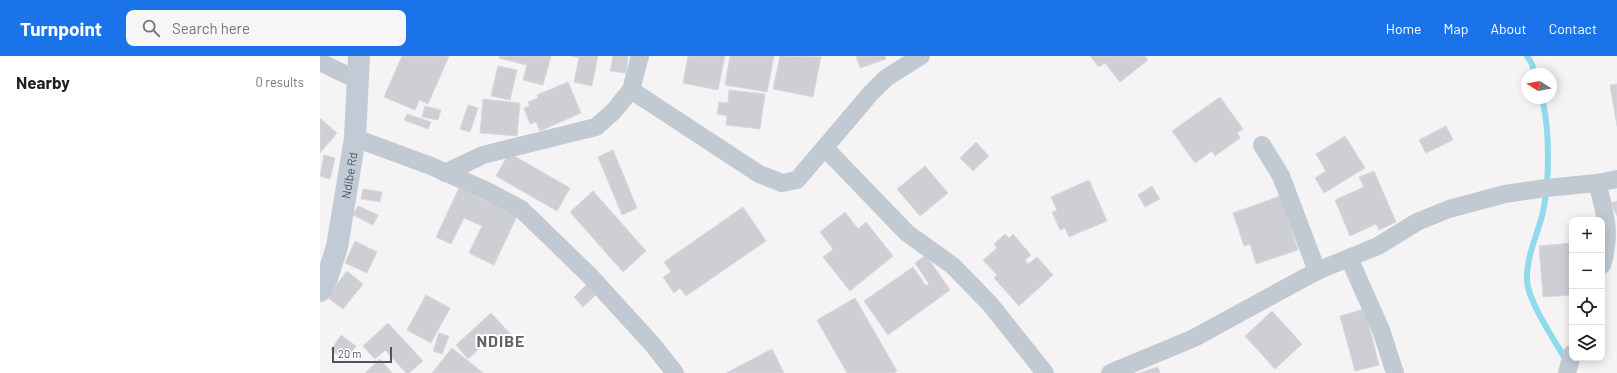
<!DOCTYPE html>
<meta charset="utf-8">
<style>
:root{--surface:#fff;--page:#f6f6f6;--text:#202124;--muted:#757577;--line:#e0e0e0;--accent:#1a73e8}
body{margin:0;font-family:Barlow,sans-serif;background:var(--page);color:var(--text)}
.controls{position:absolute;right:12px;bottom:12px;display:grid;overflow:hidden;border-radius:8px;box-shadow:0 2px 10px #0003}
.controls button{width:36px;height:36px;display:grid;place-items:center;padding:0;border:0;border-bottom:1px solid var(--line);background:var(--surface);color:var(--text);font:20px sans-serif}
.compass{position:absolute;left:1201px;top:12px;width:36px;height:36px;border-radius:50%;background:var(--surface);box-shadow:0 2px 10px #0003;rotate:281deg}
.scale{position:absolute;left:12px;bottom:10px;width:60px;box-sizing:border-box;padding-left:4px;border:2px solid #4a5661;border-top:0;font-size:11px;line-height:14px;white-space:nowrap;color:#4a5661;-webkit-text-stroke:3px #fff;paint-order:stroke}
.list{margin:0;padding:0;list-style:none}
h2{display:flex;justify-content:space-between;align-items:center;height:52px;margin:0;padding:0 16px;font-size:17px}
h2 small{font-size:13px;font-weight:400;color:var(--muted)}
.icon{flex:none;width:22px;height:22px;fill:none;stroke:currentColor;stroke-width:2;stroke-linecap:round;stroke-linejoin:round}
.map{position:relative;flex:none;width:1297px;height:317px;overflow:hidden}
header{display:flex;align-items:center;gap:24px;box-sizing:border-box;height:56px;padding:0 20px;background:var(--accent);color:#fff}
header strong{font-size:19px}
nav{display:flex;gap:22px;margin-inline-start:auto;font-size:14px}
.search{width:280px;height:36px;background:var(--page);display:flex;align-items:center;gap:10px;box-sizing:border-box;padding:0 14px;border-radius:8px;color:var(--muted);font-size:15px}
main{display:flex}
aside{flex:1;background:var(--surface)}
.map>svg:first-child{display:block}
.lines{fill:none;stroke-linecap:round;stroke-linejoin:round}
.stream{stroke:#90daee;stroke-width:6}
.building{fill:#cdcfd5;stroke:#d7d9de}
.street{stroke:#c1cad2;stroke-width:18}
.secondary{stroke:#c1cbd6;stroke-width:22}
.labels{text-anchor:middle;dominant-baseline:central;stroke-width:4;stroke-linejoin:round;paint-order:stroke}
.street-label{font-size:12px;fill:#4a5661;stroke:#fff}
.district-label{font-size:16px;font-weight:bold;letter-spacing:1px;fill:#5f6368;stroke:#fff}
</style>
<header>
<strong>Turnpoint</strong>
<div class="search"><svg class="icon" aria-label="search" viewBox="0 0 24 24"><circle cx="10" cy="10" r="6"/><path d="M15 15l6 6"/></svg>Search here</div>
<nav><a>Home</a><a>Map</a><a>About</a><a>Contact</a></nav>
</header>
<main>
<aside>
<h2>Nearby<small>0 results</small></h2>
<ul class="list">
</ul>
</aside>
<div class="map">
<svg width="1297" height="317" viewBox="0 0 1297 317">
<rect width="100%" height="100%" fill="#f5f3f3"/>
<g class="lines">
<!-- stream -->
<g class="stream">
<path d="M1207 0 1212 8 1215 18"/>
<path d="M1222 42C1230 74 1230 128 1222 160 1216 182 1206 202 1207 225 1208 245 1235 285 1246 304"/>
</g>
</g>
<!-- building -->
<g class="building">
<path d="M82 0H129L108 48 99 44 95 54 64 41Z"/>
<path d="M180 0H231L223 29 203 24 207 9 179 2Z"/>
<path d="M251 0H278L272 30 254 26 259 2Z"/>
<path d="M293 0H308L306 17 290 15Z"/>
<path d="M368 0H405L398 34 363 27Z"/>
<path d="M410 0H454L447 36 405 29Z"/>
<path d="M460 0 501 1 493 41 453 33Z"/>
<path d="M536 0H565L566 3 540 12Z"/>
<path d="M770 0H825L828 4 800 26 785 7 779 11Z"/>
<path d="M178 10 197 14 190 44 171 40Z"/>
<path d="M248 26 261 57 220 75 216 66 210 68 204 52 210 50 208 46 218 42 217 39Z"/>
<path d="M1297 28V70L1290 29Z"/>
<path d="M409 34 445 38 440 73 406 69 407 60 397 58 399 46 408 47Z"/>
<path d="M900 41 923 73 917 77 920 82 895 100 892 95 875 107 852 75Z"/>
<path d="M163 43 200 47 197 80 160 77Z"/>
<path d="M148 49 158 52 150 76 140 73Z"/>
<path d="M105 50 121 54 118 64 102 61Z"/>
<path d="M87 58 111 66 108 73 84 64Z"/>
<path d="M0 62 17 77 0 97Z"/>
<path d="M1126 70 1133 84 1106 97 1099 84Z"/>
<path d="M1025 80 1045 112 1004 137 995 122 1006 115 996 98Z"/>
<path d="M656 86 669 100 653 115 640 102Z"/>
<path d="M293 94 317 152 302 159 278 101Z"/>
<path d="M189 97 250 132 237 155 176 120Z"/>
<path d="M4 99 15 102 10 123 0 120Z"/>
<path d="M605 110 628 137 600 160 577 133Z"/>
<path d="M1054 115 1076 166 1059 174 1056 168 1030 180 1015 144 1044 131 1039 121Z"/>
<path d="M769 124 787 165 749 181 745 172 740 174 732 156 737 154 731 141Z"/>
<path d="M832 130 840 143 825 151 818 139Z"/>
<path d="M139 132 197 160 174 209 149 197 162 170 144 162 131 188 116 181Z"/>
<path d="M43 133 62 136 60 146 41 143Z"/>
<path d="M273 135 326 195 303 216 250 156Z"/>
<path d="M960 140 978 194 936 208 930 188 924 190 913 157Z"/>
<path d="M1297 145V160L1291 147Z"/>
<path d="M38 150 58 159 53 169 33 159Z"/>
<path d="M423 151 446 185 366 240 360 232 354 237 343 221 351 216 344 206Z"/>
<path d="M525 156 538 173 546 166 573 200 530 235 503 201 513 193 500 176Z"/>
<path d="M685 178 689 182 693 178 711 199 705 204 708 208 717 201 733 219 699 250 674 222 677 219 663 204 677 192 674 188Z"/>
<path d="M35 185 57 196 47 217 25 207Z"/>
<path d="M1252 187V239L1223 241 1219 190Z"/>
<path d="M606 199 630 234 568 279 544 245 593 211 606 230 609 228 595 207Z"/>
<path d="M27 215 43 228 23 253 7 241Z"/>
<path d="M269 226 279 236 263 251 254 241Z"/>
<path d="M106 239 130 252 111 287 87 274Z"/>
<path d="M535 242 577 315 574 317H527L497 264Z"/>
<path d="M1045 253 1059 309 1035 315 1020 260Z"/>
<path d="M952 255 982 288 955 313 925 280Z"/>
<path d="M171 257 194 282 183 293 172 281 148 303 136 289Z"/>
<path d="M68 267 103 305 89 317H86L65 294 55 303 43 290Z"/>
<path d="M119 277 129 280 122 298 113 295Z"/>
<path d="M21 279 36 290 26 304 11 294Z"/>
<path d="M132 292 163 317H112Z"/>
<path d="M452 293 464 317H406Z"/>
<path d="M60 303 72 317H45Z"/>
<path d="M838 311 840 317H819Z"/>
</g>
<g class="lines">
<!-- street -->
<g class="street">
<path d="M0 6 37 24"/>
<path d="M311 34 439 118 462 127 477 124 551 37 566 22 601 0"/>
<path d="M35 82 111 110 167 135 201 153 271 221 333 289 355 317"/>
<path d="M942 89 961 120 997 215"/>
<path d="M505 92 587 177 633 210 670 248 725 317"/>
<path d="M125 117 163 99 276 71 293 56 311 34 320 0"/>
<path d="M1277 127C1285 157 1292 178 1282 209"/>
<path d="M1029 202 1061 274 1075 317"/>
<path d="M790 317 874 282 997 215 1058 190 1097 166 1129 153 1185 138 1226 132 1277 127 1297 123"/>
<path d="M1247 317 1252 298"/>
</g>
<!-- secondary -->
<path class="secondary" id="s1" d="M0 235 7 222 17 191 35 82 39 0"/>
</g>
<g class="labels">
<!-- street labels -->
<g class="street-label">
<text stroke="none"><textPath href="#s1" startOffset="120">Ndibe Rd</textPath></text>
</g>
<!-- district labels -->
<g class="district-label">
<text x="181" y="284">NDIBE</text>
</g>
</g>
</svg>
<div class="controls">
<button>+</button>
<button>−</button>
<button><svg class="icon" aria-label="locate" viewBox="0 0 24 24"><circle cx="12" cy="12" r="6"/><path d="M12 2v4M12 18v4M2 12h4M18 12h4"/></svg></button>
<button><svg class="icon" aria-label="layers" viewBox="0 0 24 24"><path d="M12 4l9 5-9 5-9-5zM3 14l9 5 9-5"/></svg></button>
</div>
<svg class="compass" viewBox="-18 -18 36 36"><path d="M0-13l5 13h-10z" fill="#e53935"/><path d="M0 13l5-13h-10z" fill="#757577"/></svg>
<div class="scale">20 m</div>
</div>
</main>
